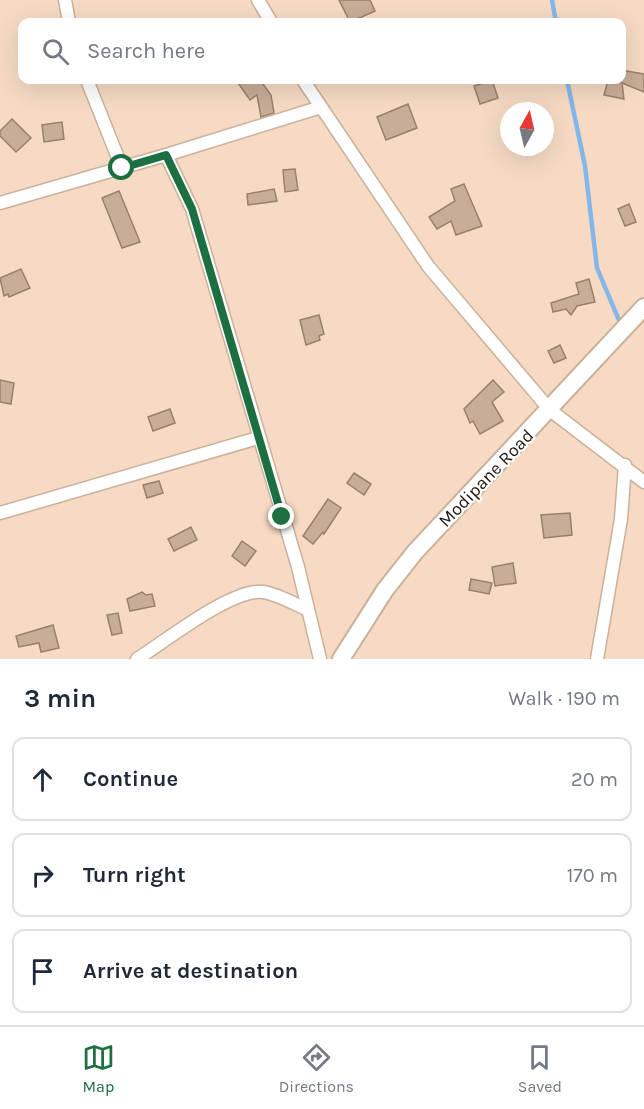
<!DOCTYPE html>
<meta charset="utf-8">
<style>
:root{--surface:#fff;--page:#f2f2f3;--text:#1f2937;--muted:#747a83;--line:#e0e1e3;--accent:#1c6f40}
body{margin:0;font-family:Karla,sans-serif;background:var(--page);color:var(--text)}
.compass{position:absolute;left:500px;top:102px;width:54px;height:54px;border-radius:50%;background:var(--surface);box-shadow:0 6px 24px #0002;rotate:8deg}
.stop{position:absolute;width:18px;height:18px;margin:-14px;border:4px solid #1c6f40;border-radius:50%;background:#fff}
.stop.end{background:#1c6f40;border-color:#fff;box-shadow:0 2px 6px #0008}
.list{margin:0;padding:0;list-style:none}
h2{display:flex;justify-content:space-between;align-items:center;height:78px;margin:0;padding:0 24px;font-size:26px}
h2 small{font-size:20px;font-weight:400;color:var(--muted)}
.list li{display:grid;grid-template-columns:39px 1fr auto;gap:18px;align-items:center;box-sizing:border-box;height:84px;margin:0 12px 12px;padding:0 12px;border:2px solid var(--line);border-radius:12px}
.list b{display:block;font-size:22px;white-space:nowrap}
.list em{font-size:20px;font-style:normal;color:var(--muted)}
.icon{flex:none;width:33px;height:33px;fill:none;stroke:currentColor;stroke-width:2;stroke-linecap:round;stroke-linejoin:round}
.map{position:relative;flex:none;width:644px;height:659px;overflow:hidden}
.search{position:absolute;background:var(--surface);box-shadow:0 6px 24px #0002;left:18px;right:18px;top:18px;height:66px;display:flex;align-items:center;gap:15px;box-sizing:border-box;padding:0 21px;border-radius:12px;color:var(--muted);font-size:22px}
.sheet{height:366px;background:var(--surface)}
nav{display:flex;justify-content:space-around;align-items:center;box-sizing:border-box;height:84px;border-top:2px solid var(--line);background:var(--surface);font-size:16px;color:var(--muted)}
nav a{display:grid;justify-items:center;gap:3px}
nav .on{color:var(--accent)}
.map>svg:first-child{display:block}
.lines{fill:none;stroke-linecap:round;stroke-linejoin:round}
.stream{stroke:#83b7e9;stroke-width:4.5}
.building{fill:#c8ad98;stroke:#9a806c;stroke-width:1.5}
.minor-casing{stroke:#cbb09a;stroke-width:15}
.secondary-casing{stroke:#cbb09a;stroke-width:20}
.minor{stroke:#fff;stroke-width:12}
.secondary{stroke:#fff;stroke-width:16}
.route{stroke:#1c6f40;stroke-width:8}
.labels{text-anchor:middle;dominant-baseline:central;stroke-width:4.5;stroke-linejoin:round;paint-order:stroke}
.street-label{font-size:18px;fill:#21170f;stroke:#fff}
</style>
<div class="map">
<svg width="644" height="659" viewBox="0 0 644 659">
<rect width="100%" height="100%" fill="#f6dac3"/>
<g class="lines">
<!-- stream -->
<g class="stream">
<path d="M552 0 556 22"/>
<path d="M567 80 585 166 597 268 621 325"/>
</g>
</g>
<!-- building -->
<g class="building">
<path d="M339 0H370L375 11 350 22Z"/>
<path d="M621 70 644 74V92L622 83 624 99 604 95 608 80 621 81Z"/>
<path d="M236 80H260L271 95 274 113 261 117 257 95 250 100Z"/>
<path d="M492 80 498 98 480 104 474 86Z"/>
<path d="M408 104 417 128 386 140 377 117Z"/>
<path d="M12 119 31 138 16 152 0 136V131Z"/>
<path d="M62 122 64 139 44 142 42 125Z"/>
<path d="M295 169 298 190 285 192 283 170Z"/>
<path d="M464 184 482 226 456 235 451 221 437 229 429 217 455 201 451 189Z"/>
<path d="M274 189 277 201 248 205 247 194Z"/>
<path d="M119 191 140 242 122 248 102 198Z"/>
<path d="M629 204 636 222 625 226 618 209Z"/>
<path d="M21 269 30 288 9 297 8 294 4 296 0 278Z"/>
<path d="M589 279 595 302 577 306 571 315 566 309 553 312 551 303 579 294 576 283Z"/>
<path d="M319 315 324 334 319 336 320 340 306 345 300 320Z"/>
<path d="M560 345 566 358 554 363 548 351Z"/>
<path d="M0 380 14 383 11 404 0 402Z"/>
<path d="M493 380 504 392 492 402 503 421 480 434 473 421 470 423 464 409Z"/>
<path d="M170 409 175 423 153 431 148 417Z"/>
<path d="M354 473 371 484 364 495 347 483Z"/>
<path d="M159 481 163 493 147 498 143 485Z"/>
<path d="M328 499 341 508 324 534 323 532 313 544 303 536Z"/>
<path d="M570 513 572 535 544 538 541 515Z"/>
<path d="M191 527 197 540 174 551 168 539Z"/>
<path d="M242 541 256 551 245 566 232 556Z"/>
<path d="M513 563 516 583 495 586 492 567Z"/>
<path d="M471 579 492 583 489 594 469 590Z"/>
<path d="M142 592 146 595 152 594 155 606 130 611 127 599Z"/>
<path d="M118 613 122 633 112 635 107 615Z"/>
<path d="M53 625 59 648 41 652 39 643 19 647 16 636Z"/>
</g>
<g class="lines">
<!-- minor casing -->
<g class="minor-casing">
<g id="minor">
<path d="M65 0 69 22"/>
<path d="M258 0 271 22"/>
<path d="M87 80 122 168"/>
<path d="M303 80 428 266 550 410 644 482"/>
<path d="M166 155 192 209 298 567 320 659"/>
<path d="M0 203 166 155 321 107"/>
<path d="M0 513 258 438"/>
<path d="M137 659C166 641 232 588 263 592 277 594 293 603 306 609"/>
<path d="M597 659 621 519 625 465"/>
</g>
</g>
<!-- secondary casing -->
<g class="secondary-casing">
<path id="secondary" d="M341 659 385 590 415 552 644 307"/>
</g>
<!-- minor -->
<use href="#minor" class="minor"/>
<!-- secondary -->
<use href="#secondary" class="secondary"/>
</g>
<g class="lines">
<!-- route -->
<path class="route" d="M122 168 166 155 192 209 282 517"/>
</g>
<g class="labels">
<!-- street labels -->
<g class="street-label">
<text transform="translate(486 478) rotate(-46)">Modipane Road</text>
</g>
</g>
</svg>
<svg class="compass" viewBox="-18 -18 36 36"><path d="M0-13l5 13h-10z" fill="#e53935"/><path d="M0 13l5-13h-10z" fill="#747a83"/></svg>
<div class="stop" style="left:122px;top:168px"></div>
<div class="stop end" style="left:282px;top:517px"></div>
<div class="search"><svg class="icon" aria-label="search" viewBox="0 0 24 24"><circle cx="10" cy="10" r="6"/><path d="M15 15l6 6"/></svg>Search here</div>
</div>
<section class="sheet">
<h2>3 min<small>Walk · 190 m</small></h2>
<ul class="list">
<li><svg class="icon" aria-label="ahead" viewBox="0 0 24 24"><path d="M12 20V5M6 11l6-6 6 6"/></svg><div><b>Continue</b></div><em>20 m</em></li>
<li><svg class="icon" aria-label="right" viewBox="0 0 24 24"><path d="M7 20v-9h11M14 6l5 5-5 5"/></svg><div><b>Turn right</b></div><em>170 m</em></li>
<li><svg class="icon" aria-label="arrive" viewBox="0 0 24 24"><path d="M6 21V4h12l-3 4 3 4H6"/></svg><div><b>Arrive at destination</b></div></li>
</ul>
</section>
<nav>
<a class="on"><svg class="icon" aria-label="map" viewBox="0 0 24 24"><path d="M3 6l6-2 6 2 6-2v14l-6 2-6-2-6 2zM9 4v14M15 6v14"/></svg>Map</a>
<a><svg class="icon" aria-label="directions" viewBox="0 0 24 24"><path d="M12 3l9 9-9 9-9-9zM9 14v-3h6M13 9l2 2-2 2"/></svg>Directions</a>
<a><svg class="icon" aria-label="saved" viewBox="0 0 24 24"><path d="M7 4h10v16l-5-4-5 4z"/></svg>Saved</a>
</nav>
